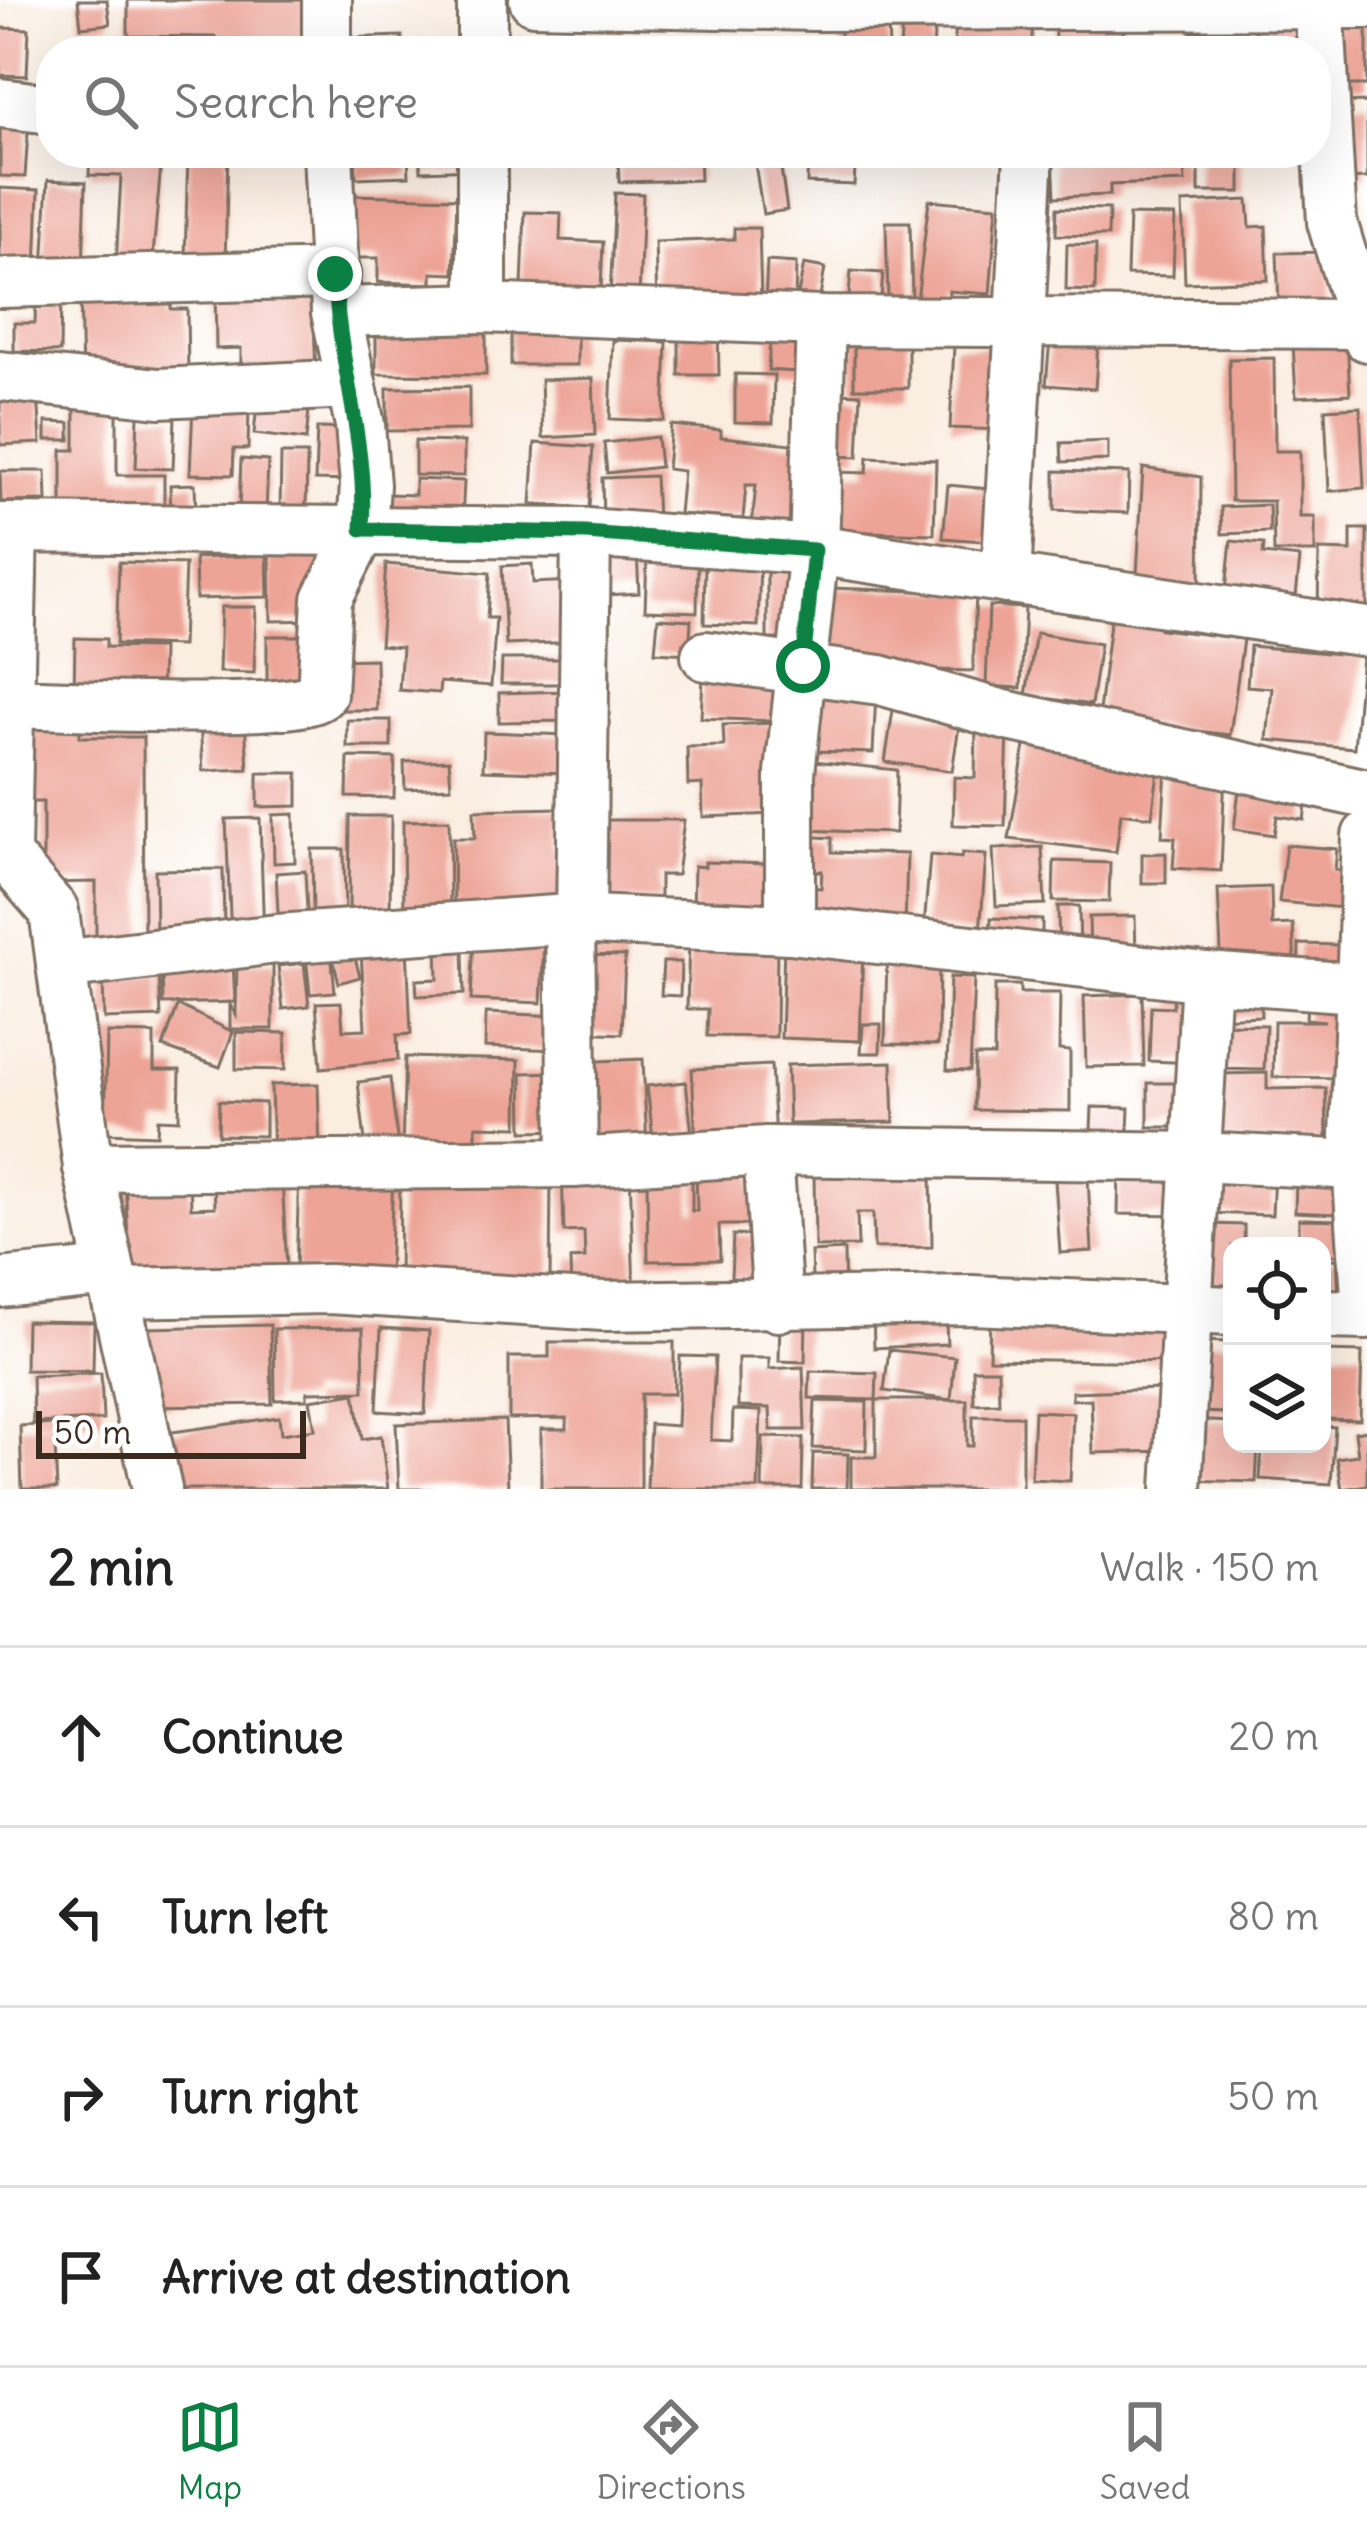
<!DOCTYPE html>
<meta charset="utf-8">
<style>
:root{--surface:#fff;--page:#f2f2f2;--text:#222;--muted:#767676;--line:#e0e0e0;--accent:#0b8043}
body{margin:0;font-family:Delius,sans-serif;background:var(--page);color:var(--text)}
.controls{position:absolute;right:36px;bottom:36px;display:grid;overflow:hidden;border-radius:24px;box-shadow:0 12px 48px #0002}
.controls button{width:108px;height:108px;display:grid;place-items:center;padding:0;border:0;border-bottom:3px solid var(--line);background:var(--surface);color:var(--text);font:60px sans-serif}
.scale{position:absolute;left:36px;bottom:30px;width:270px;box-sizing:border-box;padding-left:12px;border:6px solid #3b2a1e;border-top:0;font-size:33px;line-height:42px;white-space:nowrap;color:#3b2a1e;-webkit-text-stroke:9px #fff;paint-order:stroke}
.stop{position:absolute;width:36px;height:36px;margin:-27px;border:9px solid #0b8043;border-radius:50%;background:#fff}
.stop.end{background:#0b8043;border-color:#fff;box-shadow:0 3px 12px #0008}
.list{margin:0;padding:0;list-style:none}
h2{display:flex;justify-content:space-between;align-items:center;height:156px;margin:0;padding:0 48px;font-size:51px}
h2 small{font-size:39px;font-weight:400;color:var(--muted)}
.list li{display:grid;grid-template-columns:78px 1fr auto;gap:36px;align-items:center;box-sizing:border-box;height:180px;padding:0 48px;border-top:3px solid var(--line)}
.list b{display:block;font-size:45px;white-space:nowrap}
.list em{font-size:39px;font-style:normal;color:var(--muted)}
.icon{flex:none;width:66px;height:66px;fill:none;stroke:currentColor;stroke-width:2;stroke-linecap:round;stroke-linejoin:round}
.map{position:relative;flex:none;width:1367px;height:1489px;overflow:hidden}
.search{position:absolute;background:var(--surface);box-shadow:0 12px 48px #0002;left:36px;right:36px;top:36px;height:132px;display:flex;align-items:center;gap:30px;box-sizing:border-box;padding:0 42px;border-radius:48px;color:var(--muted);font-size:45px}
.sheet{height:876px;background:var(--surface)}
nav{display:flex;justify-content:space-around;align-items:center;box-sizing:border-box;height:168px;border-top:3px solid var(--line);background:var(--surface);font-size:33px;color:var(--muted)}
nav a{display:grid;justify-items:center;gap:6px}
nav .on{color:var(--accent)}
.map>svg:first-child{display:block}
.building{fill:#eda395}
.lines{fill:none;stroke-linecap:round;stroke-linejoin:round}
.minor-casing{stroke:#7e6f62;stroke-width:54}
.minor{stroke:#fff;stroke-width:48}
.route{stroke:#0b8043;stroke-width:15}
</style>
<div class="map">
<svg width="1367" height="1489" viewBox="0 0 1367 1489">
<rect width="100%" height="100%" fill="#fff"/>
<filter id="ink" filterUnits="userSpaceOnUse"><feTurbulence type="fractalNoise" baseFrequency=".00833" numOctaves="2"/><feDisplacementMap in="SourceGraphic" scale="24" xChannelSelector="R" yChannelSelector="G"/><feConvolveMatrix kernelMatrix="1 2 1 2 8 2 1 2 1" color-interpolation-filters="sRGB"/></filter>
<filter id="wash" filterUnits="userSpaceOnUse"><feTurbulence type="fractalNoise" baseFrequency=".004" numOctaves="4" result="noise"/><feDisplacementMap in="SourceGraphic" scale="48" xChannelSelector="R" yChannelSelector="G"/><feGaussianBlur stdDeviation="2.7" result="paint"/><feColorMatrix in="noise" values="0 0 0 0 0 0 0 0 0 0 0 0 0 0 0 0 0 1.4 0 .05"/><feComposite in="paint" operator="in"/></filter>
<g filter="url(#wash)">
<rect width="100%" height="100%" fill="#faeee1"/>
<g id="blocks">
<!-- building -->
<g class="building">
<path d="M78 0H107L110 24 81 27Z"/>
<path d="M128 0H308L306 51H216V37L128 36Z"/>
<path d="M1056 14 1124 19 1122 51H1054Z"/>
<path d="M902 15 935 17 933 51H900Z"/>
<path d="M956 17 1033 22 1031 51H954Z"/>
<path d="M888 20 889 51H840V21Z"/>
<path d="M1312 20 1314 51H1256L1254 22Z"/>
<path d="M1334 21 1367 22V85H1332Z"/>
<path d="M0 28 29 29 27 76 0 75Z"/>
<path d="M1191 32 1245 35 1244 51H1190Z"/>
<path d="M402 36V51H345L344 38Z"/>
<path d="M556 39V51H523V40Z"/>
<path d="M685 44V51H612V47Z"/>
<path d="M1367 102V178L1342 179 1339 103Z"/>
<path d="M0 115 29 117 25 177 0 176Z"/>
<path d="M90 153H162L152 267 116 266 121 176 89 175Z"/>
<path d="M188 153H228L225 261 185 260Z"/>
<path d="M355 153H408L409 176 356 178Z"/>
<path d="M420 153H476V169L421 171Z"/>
<path d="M618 153H699L700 180 619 182Z"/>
<path d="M808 153H856L854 185 807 183Z"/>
<path d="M1084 153H1183L1185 182 1110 185V195L1055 197 1053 155Z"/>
<rect x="1199" y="153" width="42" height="39"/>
<path d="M780 161 787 210 763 214 755 164Z"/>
<path d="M48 180 86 182 83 270 43 269Z"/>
<path d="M0 188 39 190 36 271 0 270Z"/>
<path d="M615 193 643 194 639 299 610 297Z"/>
<path d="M354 195 457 198 454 274 432 273V284L378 282V258H352Z"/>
<path d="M929 200 997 206 990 294 949 291 948 302 917 300Z"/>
<path d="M1248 200 1250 227 1266 226 1268 280 1185 283 1182 203Z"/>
<path d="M1057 208 1109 209 1108 236 1056 235Z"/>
<path d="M525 212 561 213 560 240 603 242 601 289 522 286Z"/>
<path d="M1129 215 1175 216 1173 276 1127 275Z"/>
<path d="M886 222H910L912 298 888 299Z"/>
<path d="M734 228H759L761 300 657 303 655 242 734 239Z"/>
<path d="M1067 244 1096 245 1095 291 1066 290Z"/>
<path d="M1329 252 1330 305 1279 307 1277 253Z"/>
<path d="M767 261 796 263 795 305 765 304Z"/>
<path d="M804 264 825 268 819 303 797 299Z"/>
<path d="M851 271 883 273 880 309 848 307Z"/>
<path d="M215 288 313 296 316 376 241 378V348L216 349Z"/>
<path d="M36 291H61L60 352 14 351V323H35Z"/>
<path d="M171 292V309H187L188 374 82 377 80 293Z"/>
<rect x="511" y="318" width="66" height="47"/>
<path d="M376 323H486V375L376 374Z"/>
<path d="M679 324H718L719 375H679Z"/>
<path d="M771 326 814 329 811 373 768 370Z"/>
<rect x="854" y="330" width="54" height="58"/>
<path d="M1050 339 1098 343 1095 389 1046 385Z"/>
<path d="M613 340 667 342 664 421 610 419Z"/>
<path d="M1347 340 1350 394 1296 397 1293 343Z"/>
<path d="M954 346 1007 348 1003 430 950 428Z"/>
<path d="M1274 358 1275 451H1300V517H1315V552H1274L1273 501H1231L1229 359Z"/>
<path d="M735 374 774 375 773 423 735 422Z"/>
<path d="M593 378 595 435 543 438 541 380Z"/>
<path d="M469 387V430L387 431V388Z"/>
<path d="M38 391 41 443 0 445V393Z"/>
<path d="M837 393 861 394 858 457 834 456Z"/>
<path d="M75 394H117V475H164V516H62V450H75Z"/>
<path d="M258 394 310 400 306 440 254 434Z"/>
<path d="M193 406 249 408 248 449H234L233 475 190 474Z"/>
<path d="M1360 407 1364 488 1329 491 1325 409Z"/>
<path d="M138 416 175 417 173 469 136 468Z"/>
<path d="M46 422 70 423V440H46Z"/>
<path d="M671 425 721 430V437L813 446 805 530 752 525 756 485H746L743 519 679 514 683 471 667 469Z"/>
<path d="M317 428 354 429 351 481 315 480Z"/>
<path d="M657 437 660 467 607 473 604 443Z"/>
<path d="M415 441 464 442V476L415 475Z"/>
<path d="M1108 441V460L1062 462 1061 443Z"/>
<path d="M535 443 593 447 589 508 531 504Z"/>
<path d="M281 454H307L306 512H280Z"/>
<path d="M868 457 936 460 934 534 832 531 834 472 867 473Z"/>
<path d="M241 459 268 461 266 513 239 511Z"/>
<path d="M1143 468 1201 477 1200 594 1136 593Z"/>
<path d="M0 471H46L47 501 1 502Z"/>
<path d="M1055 471 1129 473 1128 513 1055 510Z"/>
<path d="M655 476 657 520 603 522 602 478Z"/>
<path d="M415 479 464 481 462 522 388 519 389 494 415 495Z"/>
<path d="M195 484 196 514 171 515 170 485Z"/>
<path d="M948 485 1001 490 996 542 943 538Z"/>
<path d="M1269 505 1270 532 1222 534 1221 507Z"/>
<path d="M1351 529H1367V617L1318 615 1319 550 1351 551Z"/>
<path d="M1231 541 1264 544 1263 554 1300 558 1294 616 1224 609Z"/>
<path d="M637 551 639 593 590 596 588 554Z"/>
<path d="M321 554 323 620 271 621 270 555Z"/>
<path d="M267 555 268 597 196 599 195 558Z"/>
<path d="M647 558 698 560 697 612 645 610Z"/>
<path d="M705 559 760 561 758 626 704 624Z"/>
<path d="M119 562 185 564 182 646 116 644Z"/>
<path d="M386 564 490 573 487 618H496L491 686 440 682 439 693 399 690 402 647 380 645Z"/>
<path d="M532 564 533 583 574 581 577 642 506 645 502 566Z"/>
<path d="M767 571H805L804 639H767Z"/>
<path d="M829 588 976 593 973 671 826 667Z"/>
<path d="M989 606 1025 608 1021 688 986 686Z"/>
<path d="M221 607H256L254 673 219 672Z"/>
<path d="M1111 615 1160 621V629L1243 639 1230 735 1098 719Z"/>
<path d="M658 618 691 620 689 654 655 652Z"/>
<path d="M1036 633 1100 644 1091 705 1026 695Z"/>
<rect x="267" y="636" width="43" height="53"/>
<path d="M75 638 106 639V647L162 648 161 697 74 695Z"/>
<path d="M1250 646 1362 656 1354 748 1267 740 1272 688 1247 686Z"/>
<path d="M376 659 377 710H333V660Z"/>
<path d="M502 659H570L569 684H501Z"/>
<path d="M703 676 777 678 776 721 701 718Z"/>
<path d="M570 691 571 721 499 722V693Z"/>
<path d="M817 691 876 693 873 753 815 751Z"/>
<path d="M893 710 960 720 952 771 885 762Z"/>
<rect x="347" y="720" width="44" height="27"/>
<path d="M245 722 248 769 203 771 200 724Z"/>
<path d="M776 723 780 814 703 817 702 784 688 785 687 747 724 746 723 725Z"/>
<path d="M14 725H80V737H143L144 946H96V882L43 883V802H14Z"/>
<path d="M976 727 1008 728 1005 826 953 825 954 777 975 778Z"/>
<path d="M484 732 570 735 569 773 483 770Z"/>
<path d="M1026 740 1160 757 1152 817 1121 813 1116 852 1009 839Z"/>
<path d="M348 757 395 758 394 798 347 797Z"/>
<path d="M449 760 451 787 405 789 404 762Z"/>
<path d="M805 760 897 770 895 833 802 830Z"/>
<path d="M1166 768 1225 770 1221 871 1173 868 1175 838 1162 837Z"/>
<path d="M258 773H298V806L258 807Z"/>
<path d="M1240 782 1308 791 1304 820 1277 816 1274 835 1234 829Z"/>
<path d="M561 808 563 899 454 913 453 838H475L474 810Z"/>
<path d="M294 814 295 862 274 863 273 815Z"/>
<path d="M350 816H391L390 916 349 915Z"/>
<path d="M260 818 264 938 231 939 226 819Z"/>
<path d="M449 820 450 911H404L403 821Z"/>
<path d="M600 820H684L677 875H660V900H600Z"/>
<path d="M802 836 832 838V852L907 854 905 930 801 922 802 887 821 888 822 871H801Z"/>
<path d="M1286 845 1337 849 1335 870 1358 872 1355 909 1279 902Z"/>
<path d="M1042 847 1045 904 996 906 993 849Z"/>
<path d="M312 849H344L345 918 313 919Z"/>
<path d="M962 853 986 855 980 933 924 928 930 855 961 858Z"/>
<path d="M1166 853V883H1142V854Z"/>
<path d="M1054 861 1110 863 1109 902 1053 901Z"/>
<path d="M705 862 769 864 767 916 693 914 694 866 705 867Z"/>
<path d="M223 869 224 933 156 934 155 870Z"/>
<path d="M305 871 308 930 279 931 276 873Z"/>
<path d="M1271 887 1272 925 1293 924 1295 969 1222 973 1218 889Z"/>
<path d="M1058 906H1079L1080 956H1059Z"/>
<path d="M1135 916 1136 953H1090L1089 917Z"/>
<path d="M991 918 1042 920V943L990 946Z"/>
<path d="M474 935 544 938 541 1003 471 1000Z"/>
<path d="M689 938 777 939 776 1037 707 1036 708 1009H687Z"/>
<path d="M437 943H463L464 994 417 996 416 980 438 979Z"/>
<path d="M1299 944 1338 945V984L1298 983Z"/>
<path d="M784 945 863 947 860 1041 781 1038Z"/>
<path d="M407 946 411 1034 397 1035 398 1060 321 1068 316 1003 341 1002 343 1030 365 1029 361 949Z"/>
<path d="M331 952 335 992 310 994 306 955Z"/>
<path d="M354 954 360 977 339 983 333 959Z"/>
<path d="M583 955 625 956 622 1034 580 1032Z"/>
<path d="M887 957 939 958 938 1045 885 1044Z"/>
<path d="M663 962H681L680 996 661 995Z"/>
<path d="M304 963 309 1006 283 1009 278 966Z"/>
<path d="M233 964 235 1002 163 1004 162 966Z"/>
<path d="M237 964 273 965V1029H230V1005L236 1015Z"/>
<path d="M159 975 161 1017 104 1019 103 977Z"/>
<path d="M950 977 974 978 970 1071 947 1070Z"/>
<path d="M995 985H1020V993H1060L1059 1050 1070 1051V1111L974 1110 975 1056H994Z"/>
<path d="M1260 985 1261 1016 1214 1018 1213 987Z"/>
<path d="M1174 988 1198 989 1195 1063 1149 1061 1151 1006 1173 1007Z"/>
<path d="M1142 994 1144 1066 1086 1067 1084 996Z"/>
<path d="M1307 1002 1340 1003V1078L1273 1077 1274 1021H1325L1306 1019Z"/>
<path d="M178 1005 233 1032 220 1067 163 1047Z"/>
<path d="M486 1013 560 1016 558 1050 485 1047Z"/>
<path d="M863 1024H881L880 1053H861Z"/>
<path d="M1217 1024 1266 1025 1264 1070 1216 1069Z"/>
<path d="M236 1032 286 1033 285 1070 236 1069Z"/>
<path d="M107 1033 154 1034V1070H180L179 1120 158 1119 157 1135 105 1133Z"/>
<path d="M405 1057 519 1060 518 1127 476 1126V1152L402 1150Z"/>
<path d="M643 1059 647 1148 581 1149 578 1062Z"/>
<path d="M892 1062 894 1122 789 1124 787 1065Z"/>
<path d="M771 1065 775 1140 696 1144 692 1069Z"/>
<path d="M564 1072 566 1130 523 1131 522 1073Z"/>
<path d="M1267 1073V1089L1326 1088 1327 1141 1218 1142 1216 1074Z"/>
<path d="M390 1078 399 1155 367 1158 358 1082Z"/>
<path d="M686 1082 692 1134 653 1138 647 1086Z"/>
<rect x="1148" y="1083" width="50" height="44"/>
<path d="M318 1084 320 1156 273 1157 271 1085Z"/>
<path d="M219 1101 265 1103V1136L218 1135Z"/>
<path d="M1092 1107 1129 1108 1127 1155 1090 1154Z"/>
<path d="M1119 1166 1186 1167 1185 1215 1118 1214Z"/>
<path d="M630 1168 634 1294 571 1296 570 1259 585 1258 584 1231 564 1232 562 1170Z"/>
<path d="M931 1168 932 1247 874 1248 873 1213H857L858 1246 815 1247 814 1170Z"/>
<path d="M696 1170H754L755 1225H719L720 1260 648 1261 647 1176H692V1211H697Z"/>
<path d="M1203 1170 1274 1172 1272 1215 1202 1213Z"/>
<path d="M299 1173 393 1176 389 1274 296 1270Z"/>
<path d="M190 1175 191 1208 215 1207 214 1183 282 1179 287 1268 130 1277 125 1179Z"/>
<path d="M400 1176 551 1177 550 1281 399 1280Z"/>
<path d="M1088 1178 1092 1251 1060 1253 1055 1180Z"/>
<path d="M1296 1182 1338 1183 1337 1214 1295 1212Z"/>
<path d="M1299 1219 1341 1220 1340 1255H1322V1246H1299Z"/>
<path d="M1206 1224 1244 1225V1246H1232V1294L1204 1293Z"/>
<path d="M733 1235 759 1236 757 1279 731 1278Z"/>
<path d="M844 1250 845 1302H813L811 1252Z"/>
<path d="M1337 1259 1339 1306 1322 1307V1260Z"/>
<path d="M945 1305 947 1344 874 1348 873 1309Z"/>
<path d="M990 1313 1173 1316 1172 1362 989 1359Z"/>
<path d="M780 1318 806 1319 805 1362 779 1361Z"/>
<path d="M26 1321 94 1322 93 1371 25 1370Z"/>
<path d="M270 1325 272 1404 149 1406 148 1328Z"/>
<path d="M363 1328 364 1391 307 1392V1399L275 1400 274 1329Z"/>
<path d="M381 1328 429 1331 425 1414 377 1411Z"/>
<path d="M1190 1341 1232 1342V1413L1188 1412Z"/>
<path d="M549 1342H674V1394H641V1489H541V1429H567V1418L509 1419V1357H549Z"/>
<path d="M889 1350 955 1357 951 1400 884 1391Z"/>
<path d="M1322 1351 1362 1352 1360 1420 1322 1419Z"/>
<path d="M680 1356 715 1357 711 1440 732 1441 733 1410 761 1411 758 1489H647L650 1424 677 1426Z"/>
<path d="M738 1358H769V1369L803 1367 805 1430H771L770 1408 738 1407Z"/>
<path d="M973 1369H998L999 1403 974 1404Z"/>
<path d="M810 1371 877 1373 876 1400H967V1446H973V1416H1022V1489H851V1457H876V1400L809 1398Z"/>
<path d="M101 1373 103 1420 33 1423 32 1376Z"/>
<path d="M1161 1389 1164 1451 1093 1453 1091 1399 1072 1400V1392Z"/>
<path d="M355 1393 362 1439 381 1436 388 1489H173L165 1433 279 1417 281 1434 315 1429 310 1400Z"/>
<path d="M815 1401 867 1402 866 1450 813 1448Z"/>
<path d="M1034 1411 1073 1413 1070 1481 1031 1479Z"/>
<path d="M505 1420 508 1489H399L396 1424Z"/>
<path d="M1189 1420 1232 1422V1444H1258L1256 1482 1186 1480Z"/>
<path d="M54 1424 57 1489H22L20 1426Z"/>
<path d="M1322 1426 1335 1427 1331 1484 1260 1479 1262 1444H1322Z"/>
<path d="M1367 1430V1485L1342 1489 1337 1458 1358 1455 1355 1432Z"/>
<path d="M763 1437 803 1438 802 1489H762Z"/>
<path d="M813 1453 848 1454 847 1489H812Z"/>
</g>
</g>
</g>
<g filter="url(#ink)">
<use href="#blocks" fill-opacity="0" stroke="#7e6f62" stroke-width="3"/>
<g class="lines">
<!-- minor casing -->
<g class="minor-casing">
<g id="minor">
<path d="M327 0V51"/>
<path d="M482 0V51"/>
<path d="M534 0 814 6 1367 4"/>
<path d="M1319 0 1332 222 1367 337"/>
<path d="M0 103 51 109"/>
<path d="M482 153V308"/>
<path d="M0 283 335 274"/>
<path d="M336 312 482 308 821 321 1367 324"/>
<path d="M0 376 159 393 351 384"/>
<path d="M0 528 586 533 814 550 1367 632"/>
<path d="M1006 579 1029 153"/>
<path d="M706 656 880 680 1004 715 1367 794"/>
<path d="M9 703C54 704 303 717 322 694L327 599 362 529 365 485 360 425 336 312 328 153"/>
<path d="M1367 836 1355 1135 1367 1310"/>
<path d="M0 849 54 911 88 1167 157 1489"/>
<path d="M6 852 13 528"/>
<path d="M570 919 573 1163"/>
<path d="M581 921 586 533"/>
<path d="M790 929V773L814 550 821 321"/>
<path d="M61 965 277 939 570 919 790 929 1206 977 1357 988 1367 995"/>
<path d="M88 1167 573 1163 768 1151"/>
<path d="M0 1283 109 1272"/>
<path d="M115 1293 329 1289 603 1306 971 1300 1232 1311"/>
<path d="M778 1307 768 1151 1198 1157 1356 1165"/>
<path d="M1322 1314 1367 1315"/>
<path d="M1177 1489 1206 977"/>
</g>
</g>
<!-- minor -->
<use href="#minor" class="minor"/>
</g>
</g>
<g class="lines" filter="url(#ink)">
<!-- route -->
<path class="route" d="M335 274C337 361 368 441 362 529L586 533 814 550 803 666"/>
</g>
</svg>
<div class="controls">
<button><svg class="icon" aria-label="locate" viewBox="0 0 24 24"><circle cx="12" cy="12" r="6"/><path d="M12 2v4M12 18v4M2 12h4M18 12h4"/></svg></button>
<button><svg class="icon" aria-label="layers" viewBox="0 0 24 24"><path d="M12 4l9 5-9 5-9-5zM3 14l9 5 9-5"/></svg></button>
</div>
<div class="scale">50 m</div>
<div class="stop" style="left:803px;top:666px"></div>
<div class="stop end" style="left:335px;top:274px"></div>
<div class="search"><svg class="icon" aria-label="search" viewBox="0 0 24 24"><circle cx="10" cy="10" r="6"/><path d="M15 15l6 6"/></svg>Search here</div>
</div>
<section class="sheet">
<h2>2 min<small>Walk · 150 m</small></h2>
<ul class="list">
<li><svg class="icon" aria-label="ahead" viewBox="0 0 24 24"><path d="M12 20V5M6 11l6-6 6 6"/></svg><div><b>Continue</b></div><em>20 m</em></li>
<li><svg class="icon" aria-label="left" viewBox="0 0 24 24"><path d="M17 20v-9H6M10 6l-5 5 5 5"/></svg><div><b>Turn left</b></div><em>80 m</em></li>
<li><svg class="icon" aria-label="right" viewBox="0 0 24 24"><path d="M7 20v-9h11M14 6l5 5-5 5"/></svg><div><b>Turn right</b></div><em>50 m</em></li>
<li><svg class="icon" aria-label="arrive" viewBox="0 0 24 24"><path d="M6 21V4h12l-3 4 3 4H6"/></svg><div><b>Arrive at destination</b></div></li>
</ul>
</section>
<nav>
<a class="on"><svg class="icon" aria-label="map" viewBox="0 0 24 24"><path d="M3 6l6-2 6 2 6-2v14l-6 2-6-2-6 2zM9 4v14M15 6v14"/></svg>Map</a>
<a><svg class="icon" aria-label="directions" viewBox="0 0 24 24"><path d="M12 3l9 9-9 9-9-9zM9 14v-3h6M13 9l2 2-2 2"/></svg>Directions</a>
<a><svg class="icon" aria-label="saved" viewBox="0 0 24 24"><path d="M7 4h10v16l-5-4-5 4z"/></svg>Saved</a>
</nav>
